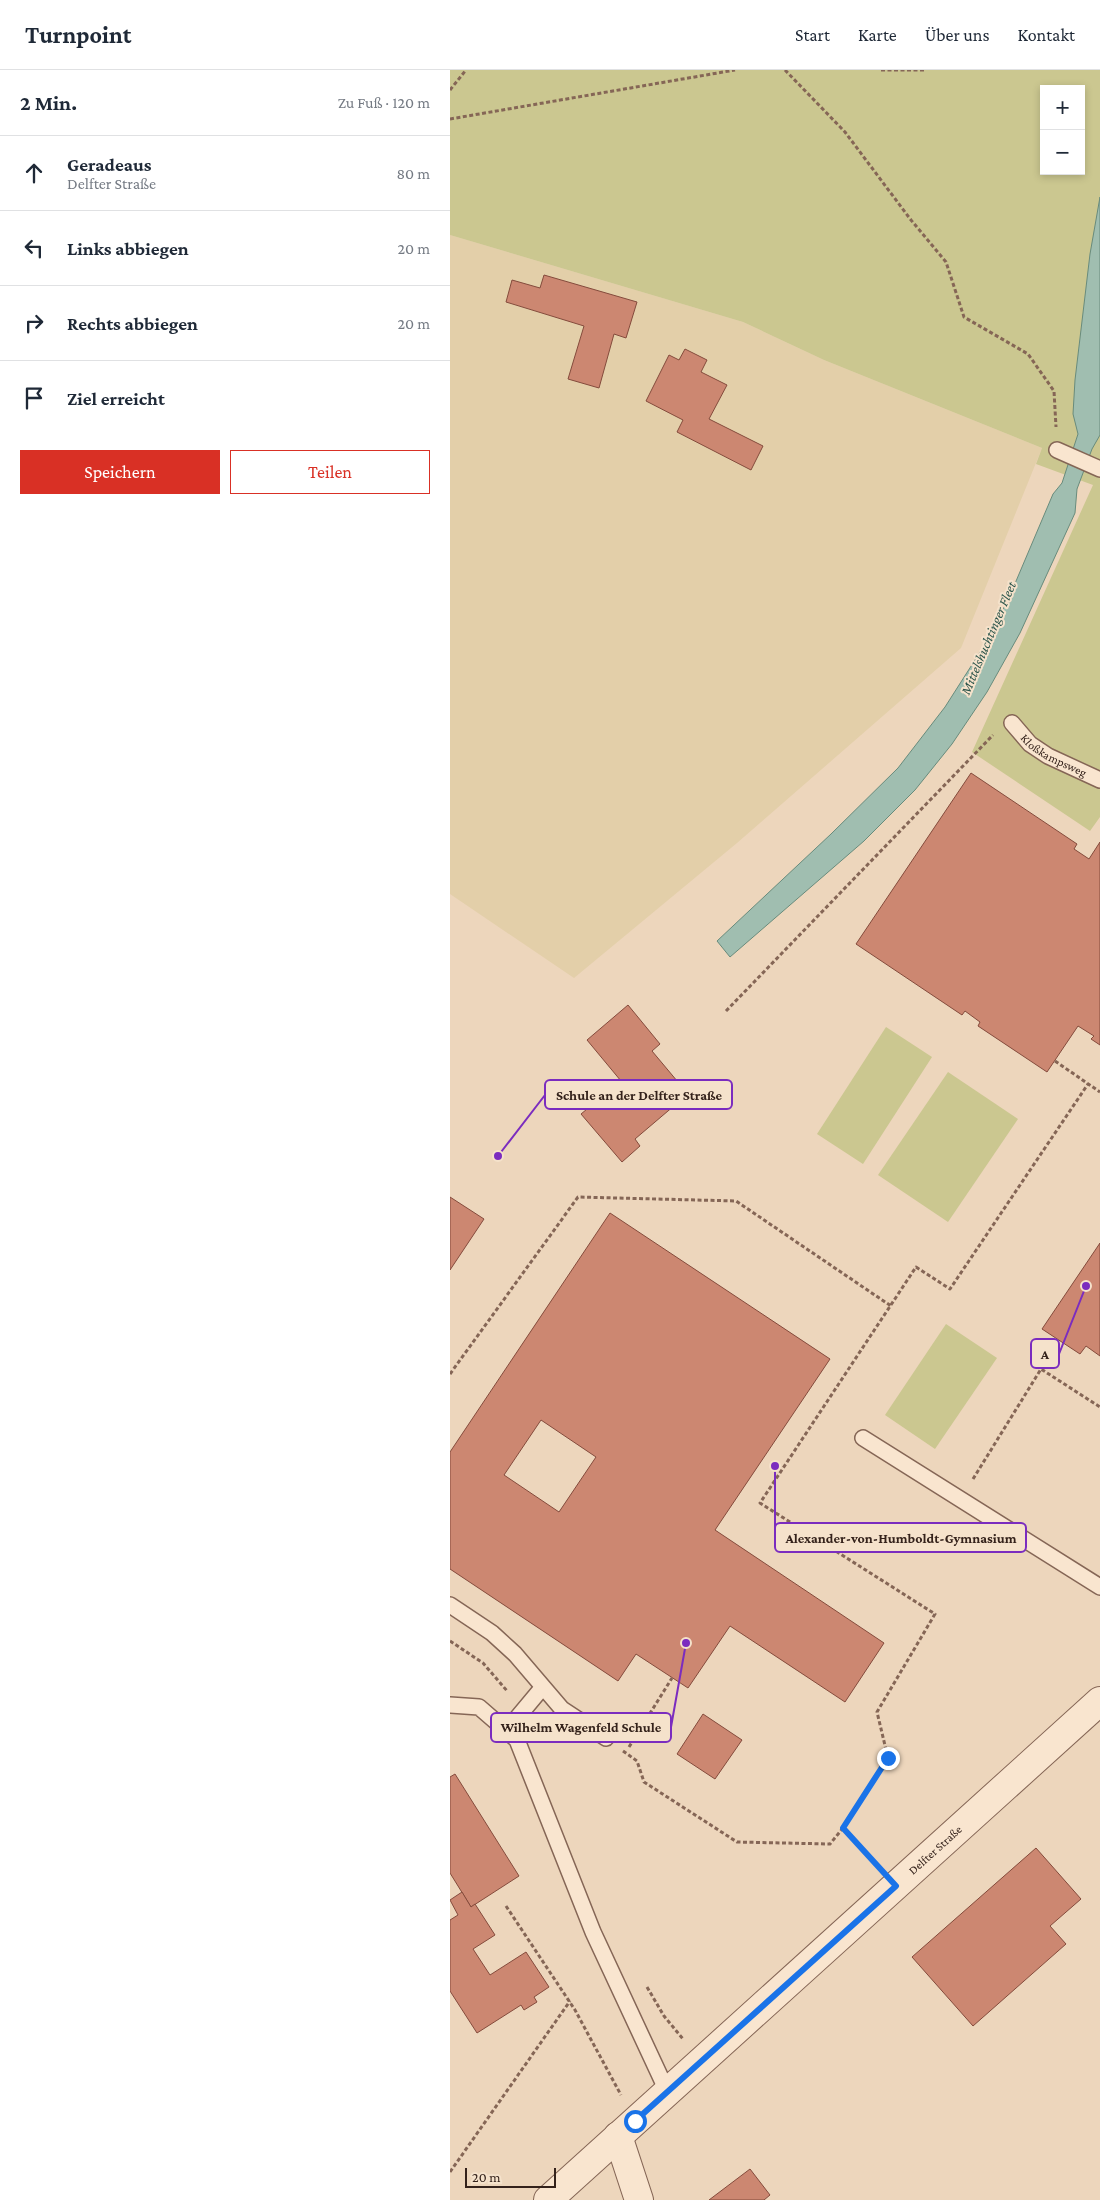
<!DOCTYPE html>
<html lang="de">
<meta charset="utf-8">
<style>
:root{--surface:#fff;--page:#f2f2f3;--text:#1f2937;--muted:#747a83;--line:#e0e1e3;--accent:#d93025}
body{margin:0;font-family:"Crimson Pro",serif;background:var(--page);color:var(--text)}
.controls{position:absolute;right:15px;top:15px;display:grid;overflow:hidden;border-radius:0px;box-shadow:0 2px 8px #0003}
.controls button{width:45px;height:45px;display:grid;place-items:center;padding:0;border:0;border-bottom:1px solid var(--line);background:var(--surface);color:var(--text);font:25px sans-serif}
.scale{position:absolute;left:15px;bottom:12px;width:91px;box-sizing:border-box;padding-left:5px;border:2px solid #34221b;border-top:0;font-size:14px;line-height:18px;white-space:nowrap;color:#34221b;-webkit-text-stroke:4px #f5e2cb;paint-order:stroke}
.stop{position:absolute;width:15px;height:15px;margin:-11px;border:4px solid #1a73e8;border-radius:50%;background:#fff}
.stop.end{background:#1a73e8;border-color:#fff;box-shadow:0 1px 5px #0008}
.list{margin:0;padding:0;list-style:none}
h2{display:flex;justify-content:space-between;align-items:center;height:65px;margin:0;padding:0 20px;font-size:21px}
h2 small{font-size:16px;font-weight:400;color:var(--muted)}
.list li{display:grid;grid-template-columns:32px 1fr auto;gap:15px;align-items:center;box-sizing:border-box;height:75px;padding:0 20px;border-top:1px solid var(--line)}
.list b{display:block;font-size:19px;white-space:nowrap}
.list p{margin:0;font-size:16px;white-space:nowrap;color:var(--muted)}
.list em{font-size:16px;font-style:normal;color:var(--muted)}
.actions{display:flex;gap:10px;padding:15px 20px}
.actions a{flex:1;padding:11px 0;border:1px solid var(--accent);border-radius:0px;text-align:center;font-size:18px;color:var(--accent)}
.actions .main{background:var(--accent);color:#fff}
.icon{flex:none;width:28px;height:28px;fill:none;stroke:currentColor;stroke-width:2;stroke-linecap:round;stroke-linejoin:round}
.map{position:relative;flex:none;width:650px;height:2130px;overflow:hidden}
header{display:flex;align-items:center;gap:30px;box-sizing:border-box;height:70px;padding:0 25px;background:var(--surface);border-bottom:1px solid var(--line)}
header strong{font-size:24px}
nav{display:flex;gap:28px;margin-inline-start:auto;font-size:18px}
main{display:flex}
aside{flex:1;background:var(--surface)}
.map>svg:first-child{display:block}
.farmland{fill:#e3cfa9}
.green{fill:#cbc790;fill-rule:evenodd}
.water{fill:#a0beb0;stroke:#688b7c}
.building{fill:#cc8771;stroke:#844b3c;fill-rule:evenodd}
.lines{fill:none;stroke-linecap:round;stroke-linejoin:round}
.service-casing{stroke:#856656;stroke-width:18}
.minor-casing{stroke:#856656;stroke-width:30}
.path{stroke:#856656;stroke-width:3;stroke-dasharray:4 2.5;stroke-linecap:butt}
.service{stroke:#f9e5cf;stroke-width:15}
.minor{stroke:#f9e5cf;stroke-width:28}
.route{stroke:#1a73e8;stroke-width:6}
.labels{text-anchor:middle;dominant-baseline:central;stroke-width:4;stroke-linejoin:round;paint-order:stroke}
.street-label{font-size:12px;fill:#34221b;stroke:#f5e2cb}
.water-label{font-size:14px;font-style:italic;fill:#2a544a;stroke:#f5e2cb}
.leader{fill:none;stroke:#7b2cbf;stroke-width:2}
.callout-dot{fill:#7b2cbf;stroke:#f5e2cb;stroke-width:2}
.callout{fill:#f5e2cb;stroke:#7b2cbf;stroke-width:2}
.callout-label{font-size:14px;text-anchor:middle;font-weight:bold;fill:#34221b}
</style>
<header>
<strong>Turnpoint</strong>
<nav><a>Start</a><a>Karte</a><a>Über uns</a><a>Kontakt</a></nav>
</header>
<main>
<aside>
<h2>2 Min.<small>Zu Fuß · 120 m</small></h2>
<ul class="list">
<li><svg class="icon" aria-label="ahead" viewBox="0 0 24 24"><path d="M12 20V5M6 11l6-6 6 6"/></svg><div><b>Geradeaus</b><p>Delfter Straße</p></div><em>80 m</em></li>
<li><svg class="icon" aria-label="left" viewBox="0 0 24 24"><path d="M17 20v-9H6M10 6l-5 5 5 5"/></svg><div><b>Links abbiegen</b></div><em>20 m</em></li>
<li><svg class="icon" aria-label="right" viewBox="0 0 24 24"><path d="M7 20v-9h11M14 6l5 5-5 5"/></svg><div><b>Rechts abbiegen</b></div><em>20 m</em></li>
<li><svg class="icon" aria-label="arrive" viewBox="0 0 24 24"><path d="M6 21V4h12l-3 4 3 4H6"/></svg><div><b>Ziel erreicht</b></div></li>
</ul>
<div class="actions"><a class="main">Speichern</a><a>Teilen</a></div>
</aside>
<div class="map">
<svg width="650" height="2130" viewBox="0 0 650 2130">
<rect width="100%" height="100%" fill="#edd6bc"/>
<!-- farmland -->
<path class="farmland" d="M0 165 293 252 374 290 592 378 511 578 287 773 124 908 0 824Z"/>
<!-- green -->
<g class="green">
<path d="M0 0H650V747L640 761 522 682 643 415 586 394 592 378 374 290 293 252 0 165ZM594 19H631V101H594Z"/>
<path d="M436 957 482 987 413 1094 367 1064Z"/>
<path d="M498 1002 568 1049 498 1152 428 1105Z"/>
<path d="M496 1254 547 1288 485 1379 435 1345Z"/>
</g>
<!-- water -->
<path class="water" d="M650 127V365L642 379 627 419 625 443 570 563 537 622 502 674 465 720 414 771 280 887 267 871 381 764 448 698 495 637 532 579 558 530 603 424 612 413 628 364 623 344 625 310 640 184Z"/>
<!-- building -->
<g class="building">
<path d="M94 205 187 232 176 268 164 264 149 318 118 309 134 256 56 232 62 210 90 218Z"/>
<path d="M235 279 257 290 251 302 277 315 259 349 313 376 301 400 227 362 233 350 196 331 219 285 229 290Z"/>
<path d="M521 703 627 774 624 779 639 789 650 772V975L641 969 644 966 628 956 597 1002 528 956 530 952 515 941 512 945 406 874Z"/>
<path d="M178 935 210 974 202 981 238 1024 185 1069 190 1076 172 1092 131 1044 171 1011 137 970Z"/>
<path d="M0 1127 34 1149 0 1200Z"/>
<path d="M160 1143 380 1289 265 1460 434 1573 395 1632 280 1556 238 1618 186 1584 168 1611 0 1499V1382ZM91 1350 146 1387 109 1442 54 1405Z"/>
<path d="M650 1173V1286L636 1276 630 1284 592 1259Z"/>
<path d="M253 1644 292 1670 265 1709 227 1684Z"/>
<path d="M5 1704 69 1806 21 1837 0 1803V1707Z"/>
<path d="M586 1778 631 1829 600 1856 616 1874 523 1956 462 1887Z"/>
<path d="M12 1822 21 1837 25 1834 45 1865 23 1879 40 1905 76 1882 99 1917 84 1927 87 1932 74 1940 71 1935 27 1963 0 1921V1850L8 1845 0 1830Z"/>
<path d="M300 2099 320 2125 314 2130H259Z"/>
</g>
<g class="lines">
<!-- service casing -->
<g class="service-casing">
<g id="service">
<path d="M607 380 650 399"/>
<path id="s1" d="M562 653 580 674 598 686 650 710"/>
<path d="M413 1368 650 1517"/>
<path d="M0 1535 42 1563 65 1584 112 1639 156 1668"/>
<path d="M0 1635 29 1637 67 1670 143 1862 217 2021"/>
<path d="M57 1660 92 1618"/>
</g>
</g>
<!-- minor casing -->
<g class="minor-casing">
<g id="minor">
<path d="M168 2066 189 2130"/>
<path id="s2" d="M98 2130 650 1631"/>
</g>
</g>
<!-- path -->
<g class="path">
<path d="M335 0 395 62 461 150 496 192 514 247 578 284 604 321 606 357"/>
<path d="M431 0H474"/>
<path d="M0 20 16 0"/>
<path d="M0 49 285 0"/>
<path d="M276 941 543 665"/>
<path d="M605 991 650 1022"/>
<path d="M0 1304 128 1127 286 1131 441 1236"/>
<path d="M523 1409 591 1299 650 1337"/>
<path d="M0 1571 33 1593 58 1622"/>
<path d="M179 1677 222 1608"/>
<path d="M173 1681 187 1691 194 1712 287 1772 380 1774 393 1758 427 1796"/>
<path d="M393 1758 438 1688 427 1642 485 1544 310 1433 466 1197 500 1219 638 1014"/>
<path d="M56 1836 125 1940 171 2025"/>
<path d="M197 1917 214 1946 233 1969"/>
<path d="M0 2102 120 1931"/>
</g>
<!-- service -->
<use href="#service" class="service"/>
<!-- minor -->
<use href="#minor" class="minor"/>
</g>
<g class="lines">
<!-- route -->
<path class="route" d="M185 2051 446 1816 393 1758 438 1688"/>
</g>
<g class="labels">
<!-- street labels -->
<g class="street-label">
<text stroke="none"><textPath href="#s1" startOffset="54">Kloßkampsweg</textPath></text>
<text stroke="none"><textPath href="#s2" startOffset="522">Delfter Straße</textPath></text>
</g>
<!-- water labels -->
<g class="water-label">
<text transform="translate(538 568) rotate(-67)">Mittelshuchtinger Fleet</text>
</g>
</g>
<!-- callouts -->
<path class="leader" d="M48 1086L95 1025M636 1216L609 1284M325 1396L325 1468M236 1573L221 1657"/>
<g class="callout-dot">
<circle cx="48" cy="1086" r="5"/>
<circle cx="636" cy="1216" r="5"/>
<circle cx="325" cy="1396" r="5"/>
<circle cx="236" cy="1573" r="5"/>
</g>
<g class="callout">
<rect x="95" y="1010" width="187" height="29" rx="5"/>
<rect x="581" y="1269" width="28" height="29" rx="5"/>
<rect x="325" y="1453" width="251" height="29" rx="5"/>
<rect x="41" y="1643" width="180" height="29" rx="5"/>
</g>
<g class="callout-label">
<text x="189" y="1030">Schule an der Delfter Straße</text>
<text x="595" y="1289">A</text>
<text x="451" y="1473">Alexander-von-Humboldt-Gymnasium</text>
<text x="131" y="1662">Wilhelm Wagenfeld Schule</text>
</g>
</svg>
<div class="controls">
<button>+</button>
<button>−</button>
</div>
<div class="scale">20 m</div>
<div class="stop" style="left:185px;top:2051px"></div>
<div class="stop end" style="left:438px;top:1688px"></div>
</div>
</main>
